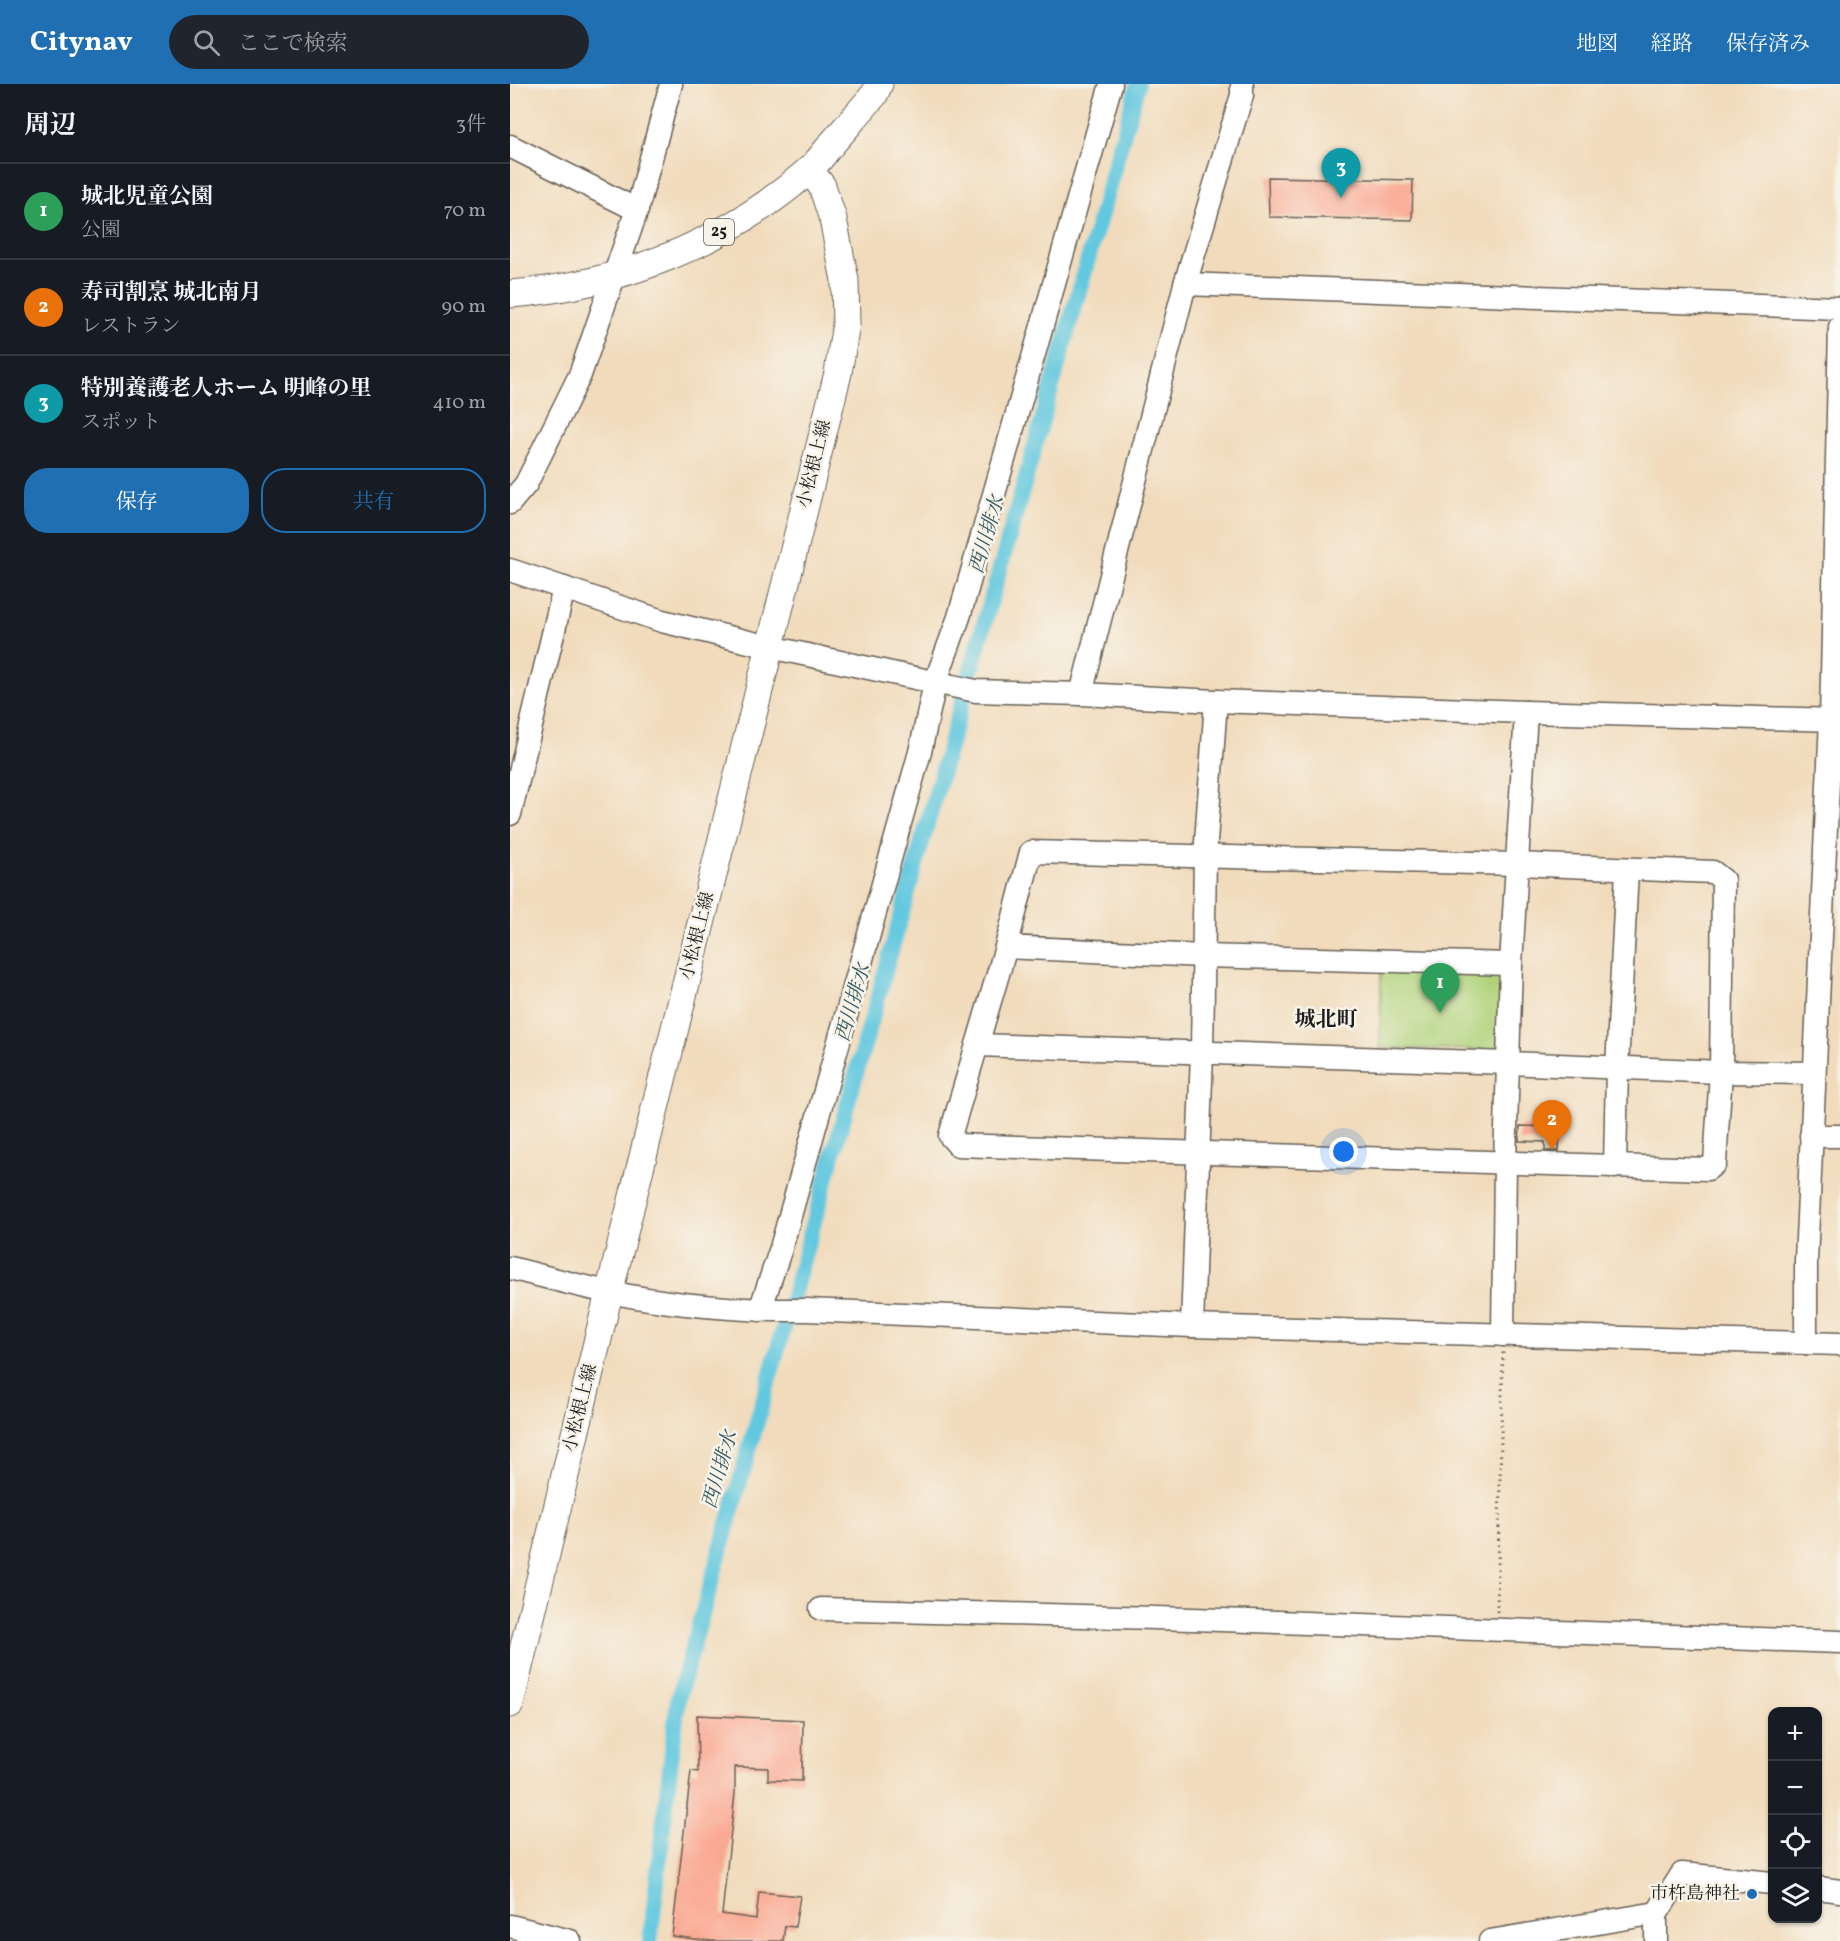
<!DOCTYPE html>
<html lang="ja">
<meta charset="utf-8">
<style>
:root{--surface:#171b24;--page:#20242c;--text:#f1f3f6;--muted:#9ea1a6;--line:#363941;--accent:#1f6fb2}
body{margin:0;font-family:Vollkorn,"Noto Serif JP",serif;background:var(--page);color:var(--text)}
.controls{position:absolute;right:18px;bottom:18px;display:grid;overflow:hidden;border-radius:12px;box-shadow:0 2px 4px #0004}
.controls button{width:54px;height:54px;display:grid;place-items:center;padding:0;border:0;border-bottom:2px solid var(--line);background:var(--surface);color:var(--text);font:30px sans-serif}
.you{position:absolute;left:834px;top:1068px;width:21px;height:21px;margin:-15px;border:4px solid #fff;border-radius:50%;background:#1a73e8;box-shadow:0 0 0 9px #1a73e833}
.badge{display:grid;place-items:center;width:39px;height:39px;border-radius:50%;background:var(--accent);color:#fff;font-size:20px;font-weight:700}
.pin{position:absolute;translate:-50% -50px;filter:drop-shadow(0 2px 3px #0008)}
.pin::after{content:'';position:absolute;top:32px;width:21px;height:18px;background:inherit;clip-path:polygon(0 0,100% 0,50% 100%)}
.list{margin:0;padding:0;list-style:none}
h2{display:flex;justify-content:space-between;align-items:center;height:78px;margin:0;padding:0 24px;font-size:26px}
h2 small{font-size:20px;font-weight:400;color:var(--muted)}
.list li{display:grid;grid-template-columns:39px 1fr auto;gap:18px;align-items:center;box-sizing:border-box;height:96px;padding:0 24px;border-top:2px solid var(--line)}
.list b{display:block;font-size:22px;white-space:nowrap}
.list p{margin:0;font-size:20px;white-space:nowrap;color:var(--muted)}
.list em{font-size:20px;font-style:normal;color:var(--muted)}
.actions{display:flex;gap:12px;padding:18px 24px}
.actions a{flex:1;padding:14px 0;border:2px solid var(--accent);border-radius:24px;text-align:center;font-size:21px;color:var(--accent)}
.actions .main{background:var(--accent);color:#fff}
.icon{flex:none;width:33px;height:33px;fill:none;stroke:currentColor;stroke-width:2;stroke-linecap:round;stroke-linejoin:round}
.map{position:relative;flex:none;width:1330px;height:1857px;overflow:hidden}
header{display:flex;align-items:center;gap:36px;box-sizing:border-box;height:84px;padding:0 30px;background:var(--accent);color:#fff}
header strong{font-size:28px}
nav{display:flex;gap:33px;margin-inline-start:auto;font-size:21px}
.search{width:420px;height:54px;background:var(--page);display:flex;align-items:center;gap:15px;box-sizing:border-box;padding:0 21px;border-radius:33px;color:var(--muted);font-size:22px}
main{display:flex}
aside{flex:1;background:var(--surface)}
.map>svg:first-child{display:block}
.green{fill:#b0d37b;stroke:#66784c;stroke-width:1.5}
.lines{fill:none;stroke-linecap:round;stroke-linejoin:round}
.canal{stroke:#62c8df;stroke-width:16}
.building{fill:#faa892}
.minor-casing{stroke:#675f54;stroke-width:25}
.major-casing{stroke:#675f54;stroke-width:29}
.path{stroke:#675f54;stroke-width:3;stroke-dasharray:1.5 4.5;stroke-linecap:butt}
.minor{stroke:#fff;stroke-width:22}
.major{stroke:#fff;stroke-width:27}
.poi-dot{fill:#1f6fb2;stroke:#f7f3e8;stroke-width:2}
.labels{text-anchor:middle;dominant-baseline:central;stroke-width:5;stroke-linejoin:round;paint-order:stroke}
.shield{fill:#f7f3e8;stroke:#5e5c59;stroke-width:1.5}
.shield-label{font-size:16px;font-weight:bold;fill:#1c1c1c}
.street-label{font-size:18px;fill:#1c1c1c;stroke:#f7f3e8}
.poi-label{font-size:18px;fill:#1c1c1c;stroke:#f7f3e8;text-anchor:end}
.water-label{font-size:20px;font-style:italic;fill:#345860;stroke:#f7f3e8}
.quarter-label{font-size:21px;font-weight:bold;fill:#1c1c1c;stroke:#f7f3e8}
</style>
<header>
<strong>Citynav</strong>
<div class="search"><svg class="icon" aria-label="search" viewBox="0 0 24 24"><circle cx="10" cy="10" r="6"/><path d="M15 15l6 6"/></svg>ここで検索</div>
<nav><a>地図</a><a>経路</a><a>保存済み</a></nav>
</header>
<main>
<aside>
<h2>周辺<small>3件</small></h2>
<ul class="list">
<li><span class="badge" style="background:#2e9e5b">1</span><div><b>城北児童公園</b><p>公園</p></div><em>70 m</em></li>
<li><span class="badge" style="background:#e8710a">2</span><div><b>寿司割烹 城北南月</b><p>レストラン</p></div><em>90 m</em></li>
<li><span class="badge" style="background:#0f9aa8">3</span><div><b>特別養護老人ホーム 明峰の里</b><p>スポット</p></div><em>410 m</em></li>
</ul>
<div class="actions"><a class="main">保存</a><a>共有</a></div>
</aside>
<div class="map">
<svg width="1330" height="1857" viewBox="0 0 1330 1857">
<rect width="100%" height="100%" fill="#f7f3e8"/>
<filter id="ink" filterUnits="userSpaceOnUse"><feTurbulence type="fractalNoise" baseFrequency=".0167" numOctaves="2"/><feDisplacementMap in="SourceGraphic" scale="12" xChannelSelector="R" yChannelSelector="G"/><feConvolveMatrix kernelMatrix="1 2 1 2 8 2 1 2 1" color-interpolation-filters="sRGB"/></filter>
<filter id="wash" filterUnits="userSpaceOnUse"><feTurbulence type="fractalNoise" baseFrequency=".008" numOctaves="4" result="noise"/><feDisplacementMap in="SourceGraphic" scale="24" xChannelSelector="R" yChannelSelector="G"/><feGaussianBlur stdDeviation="1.35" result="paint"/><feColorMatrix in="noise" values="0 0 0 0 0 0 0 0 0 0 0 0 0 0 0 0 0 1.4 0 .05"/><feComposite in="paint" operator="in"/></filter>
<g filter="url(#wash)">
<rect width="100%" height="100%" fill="#f1dbbc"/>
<!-- green -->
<path class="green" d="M871 883 986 888 992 894 988 966 870 964Z"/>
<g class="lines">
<!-- canal -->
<path class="canal" d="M140 1857 168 1615 628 0"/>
</g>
<g id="blocks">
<!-- building -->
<g class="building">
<path d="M758 93 903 96 902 136 759 133Z"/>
<path d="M1010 1042 1050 1043 1049 1067H1035V1058L1009 1057Z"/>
<path d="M187 1631 293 1636 292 1697 258 1696V1684L225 1683V1709L212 1830 246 1835 249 1808 290 1812 285 1843 275 1842 273 1857H201L162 1852 181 1687 188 1688Z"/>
</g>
</g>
</g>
<g filter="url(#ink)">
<use href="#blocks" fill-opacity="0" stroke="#675f54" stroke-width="1.5"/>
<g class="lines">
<!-- minor casing -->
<g class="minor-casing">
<g id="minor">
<path d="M0 62 127 126"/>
<path d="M675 200 1330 224"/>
<path d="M0 419 16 400 70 291 127 126 161 0"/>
<path d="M0 486 152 537 260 563 466 607 571 610 706 617 1016 628 1330 636"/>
<path d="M571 610 675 200 732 11V0"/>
<path d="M0 730 54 504"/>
<path d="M521 768 1006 780 1203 788 1213 796 1211 988 1205 1079 1198 1085C948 1078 698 1071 448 1061L440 1052 496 863Z"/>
<path d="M496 863 693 872 1001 880"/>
<path d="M467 961 998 979 1211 988 1304 989"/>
<path d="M1301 1052H1330"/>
<path d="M1105 1083 1107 984 1117 786"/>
<path d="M0 1184C33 1192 66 1202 99 1208 163 1221 231 1227 297 1226L682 1242 1330 1260"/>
<path d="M250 1226 271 1164 410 668 425 599 449 533 601 0"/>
<path d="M682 1242 692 968 695 772 706 617"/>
<path d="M993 1251 995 1078 1001 880 1016 628"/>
<path d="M1296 1259V1176L1321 636 1330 243"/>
<path d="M311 1525 682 1535 1330 1558"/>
<path d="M1308 1804 1330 1807"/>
<path d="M1146 1829V1857"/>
<path d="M0 1842 60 1857"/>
<path d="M980 1857 1147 1829 1172 1790 1262 1799"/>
</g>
</g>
<!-- major casing -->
<g class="major-casing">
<g id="major">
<path d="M0 210C108 202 216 159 298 87 306 80 313 71 319 63 334 46 349 28 364 11L369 0"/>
<path d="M0 1620 99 1209 328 289 336 240 335 196 323 135 312 102 299 86"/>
</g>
</g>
<!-- path -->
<path class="path" d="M987 1528 993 1267"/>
<!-- minor -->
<use href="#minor" class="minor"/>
<!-- major -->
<use href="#major" class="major"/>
</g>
</g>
<!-- markers -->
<circle class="poi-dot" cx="1242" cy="1810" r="6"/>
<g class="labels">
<!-- shield labels -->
<rect class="shield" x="194" y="135" width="30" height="26" rx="4.5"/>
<g class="shield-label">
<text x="209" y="148">25</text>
</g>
<!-- street labels -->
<g class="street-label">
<text transform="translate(305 380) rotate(-76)">小松根上線</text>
<text transform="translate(188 852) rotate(-76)">小松根上線</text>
<text transform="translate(71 1324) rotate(-76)">小松根上線</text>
</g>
<!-- poi labels -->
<g class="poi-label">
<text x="1230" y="1810">市杵島神社</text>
</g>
<!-- water labels -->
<g class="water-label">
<text transform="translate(478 451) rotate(-74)">西川排水</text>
<text transform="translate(344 919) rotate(-74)">西川排水</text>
<text transform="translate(211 1386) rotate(-74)">西川排水</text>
</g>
<!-- quarter labels -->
<g class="quarter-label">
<text x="816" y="936">城北町</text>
</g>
</g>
</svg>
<div class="controls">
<button>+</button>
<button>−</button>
<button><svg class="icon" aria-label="locate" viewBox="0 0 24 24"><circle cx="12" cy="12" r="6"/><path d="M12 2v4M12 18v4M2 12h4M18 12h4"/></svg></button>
<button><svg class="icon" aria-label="layers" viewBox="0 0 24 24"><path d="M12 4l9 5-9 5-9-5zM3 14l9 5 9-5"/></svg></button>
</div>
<div class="you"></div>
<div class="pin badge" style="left:930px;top:929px;background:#2e9e5b">1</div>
<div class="pin badge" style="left:1042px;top:1066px;background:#e8710a">2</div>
<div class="pin badge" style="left:831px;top:114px;background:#0f9aa8">3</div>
</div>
</main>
